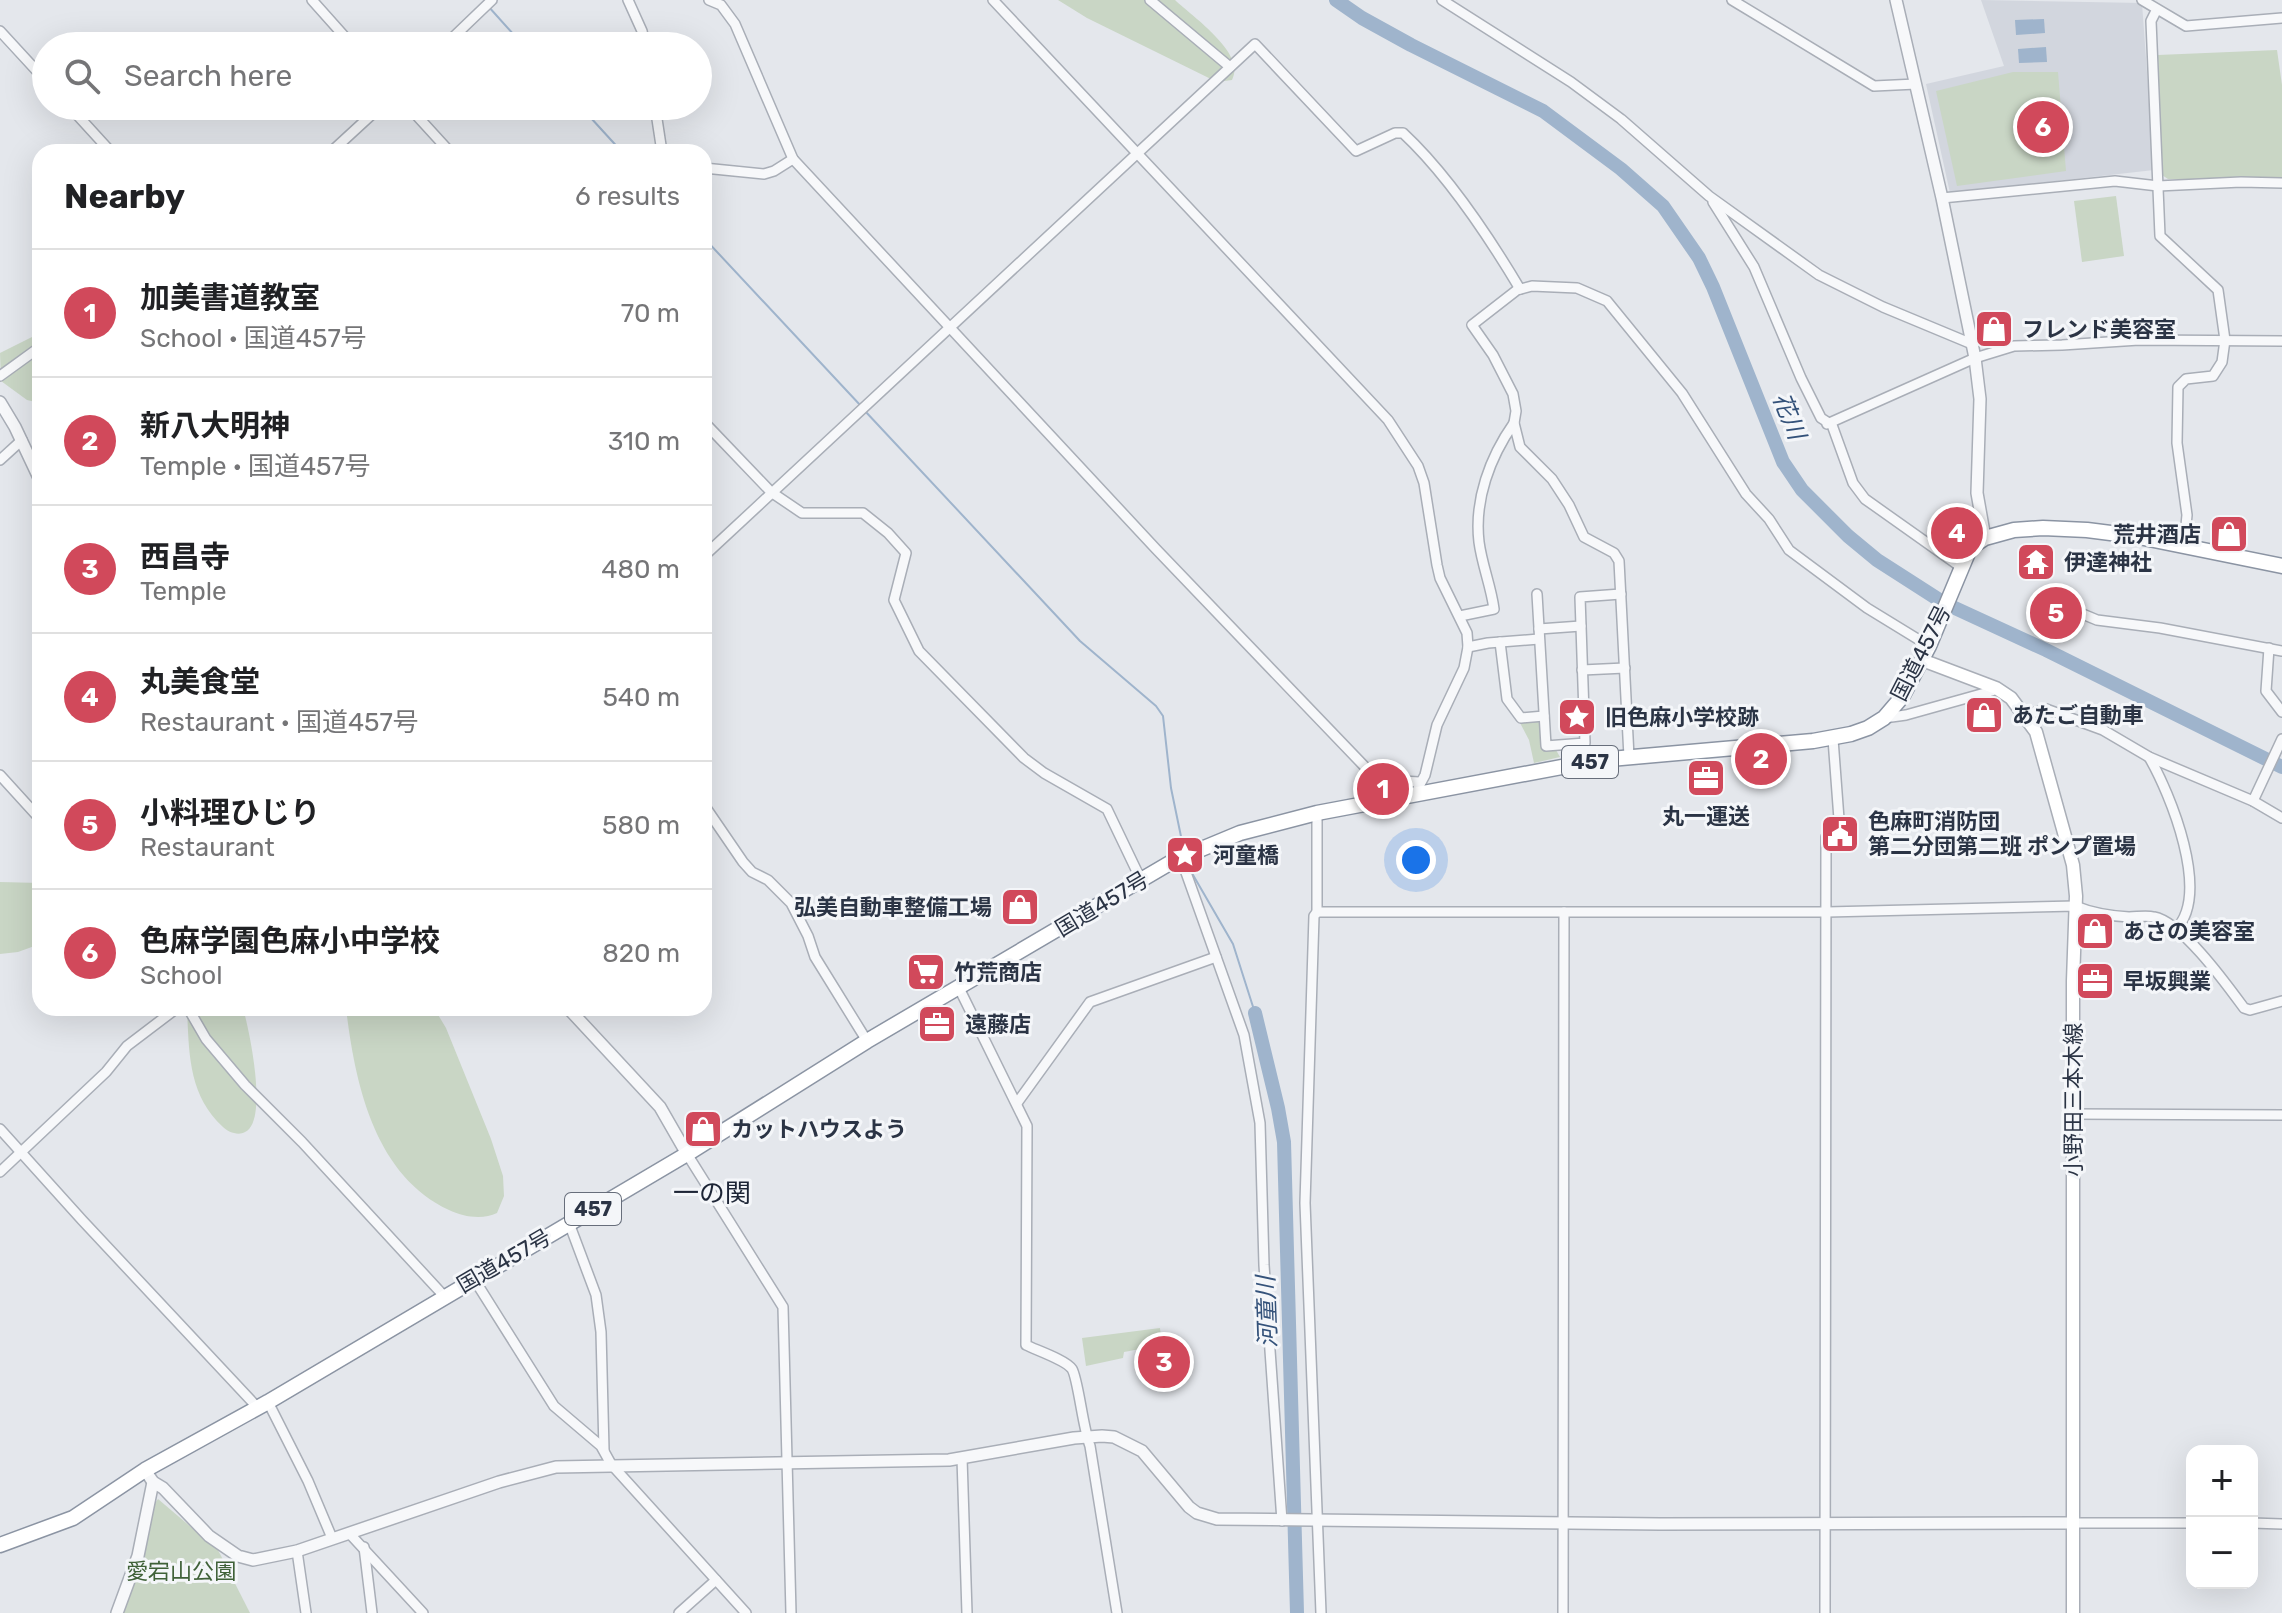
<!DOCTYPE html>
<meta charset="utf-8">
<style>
:root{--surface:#fff;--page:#f6f6f6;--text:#202124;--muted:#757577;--line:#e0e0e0;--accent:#d1495b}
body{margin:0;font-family:Rubik,"Noto Sans JP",sans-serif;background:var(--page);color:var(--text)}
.controls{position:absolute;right:24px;bottom:24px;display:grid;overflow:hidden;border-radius:16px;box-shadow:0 8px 32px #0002}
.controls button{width:72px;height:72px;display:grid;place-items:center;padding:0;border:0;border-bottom:2px solid var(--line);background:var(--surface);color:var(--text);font:40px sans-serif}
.you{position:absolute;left:1416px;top:860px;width:28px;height:28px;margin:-20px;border:6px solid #fff;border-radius:50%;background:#1a73e8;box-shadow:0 0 0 12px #1a73e833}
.badge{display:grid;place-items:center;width:52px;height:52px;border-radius:50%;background:var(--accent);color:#fff;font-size:26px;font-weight:700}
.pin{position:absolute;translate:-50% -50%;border:4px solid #fff;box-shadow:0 2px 8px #0006}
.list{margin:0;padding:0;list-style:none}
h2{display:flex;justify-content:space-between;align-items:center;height:104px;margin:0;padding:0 32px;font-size:34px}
h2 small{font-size:26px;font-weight:400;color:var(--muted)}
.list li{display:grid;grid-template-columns:52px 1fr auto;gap:24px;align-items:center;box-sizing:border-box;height:128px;padding:0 32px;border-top:2px solid var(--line)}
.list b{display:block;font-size:30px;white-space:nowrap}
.list p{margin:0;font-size:26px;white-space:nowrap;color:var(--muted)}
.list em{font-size:26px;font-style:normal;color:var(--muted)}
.icon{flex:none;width:44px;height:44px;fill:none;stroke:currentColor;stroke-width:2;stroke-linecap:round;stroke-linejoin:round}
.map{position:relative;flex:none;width:2282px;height:1613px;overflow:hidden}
.search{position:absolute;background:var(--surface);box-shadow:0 8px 32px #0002;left:32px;top:32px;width:680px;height:88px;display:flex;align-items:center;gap:20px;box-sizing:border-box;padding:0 28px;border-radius:44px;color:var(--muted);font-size:30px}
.panel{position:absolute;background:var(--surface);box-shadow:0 8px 32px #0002;left:32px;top:144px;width:680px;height:872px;border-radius:24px}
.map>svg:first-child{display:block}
.built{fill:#d2d6de}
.green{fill:#c9d6c5}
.water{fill:#9fb4cc}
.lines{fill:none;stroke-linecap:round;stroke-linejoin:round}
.stream{stroke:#9fb4cc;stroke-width:2}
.river{stroke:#9fb4cc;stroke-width:14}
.minor-casing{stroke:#a9aeb7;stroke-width:12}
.tertiary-casing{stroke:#a9aeb7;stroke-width:14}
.secondary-casing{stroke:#a9aeb7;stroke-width:15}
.trunk-casing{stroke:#8b94a3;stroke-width:17}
.minor{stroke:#f7f8fa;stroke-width:9}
.tertiary{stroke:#f7f8fa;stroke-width:11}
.secondary{stroke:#fff;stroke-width:12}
.trunk{stroke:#fff;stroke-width:14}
.labels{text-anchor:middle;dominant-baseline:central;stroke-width:6;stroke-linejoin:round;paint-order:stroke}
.shield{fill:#f4f6f9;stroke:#676e7b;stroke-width:2}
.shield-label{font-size:20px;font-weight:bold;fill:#2b3445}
.poi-label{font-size:22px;font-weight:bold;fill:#2b3445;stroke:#f4f6f9;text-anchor:start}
.street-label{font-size:22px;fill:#2b3445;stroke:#f4f6f9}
.park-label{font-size:22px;fill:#3f6138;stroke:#f4f6f9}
.water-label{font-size:24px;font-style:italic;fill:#34527a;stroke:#f4f6f9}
.quarter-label{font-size:26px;fill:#1d2536;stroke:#f4f6f9}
</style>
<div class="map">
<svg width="2282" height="1613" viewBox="0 0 2282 1613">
<rect width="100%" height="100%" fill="#e4e7ec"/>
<!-- built -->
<path class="built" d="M1981 0 2142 3 2154 170 1950 193 1926 84 2004 66Z"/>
<!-- green -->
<g class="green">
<path d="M1058 0H1175C1193 17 1247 54 1232 80L1217 82 1087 18Z"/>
<path d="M2277 50 2282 85V181L2168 179 2162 175 2158 55Z"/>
<path d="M2013 72H2058L2066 171 1957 186 1936 91Z"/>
<path d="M2116 196 2124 256 2082 262 2074 201Z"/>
<path d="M40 336V403L27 400 1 381 0 353 32 337Z"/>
<path d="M1535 720 1540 723 1543 750H1556L1560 757 1534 763 1529 740 1519 721Z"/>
<path d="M0 882 40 883V944L18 952 0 954Z"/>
<path d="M187 1008H243C249 1029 269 1121 245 1132 238 1136 228 1132 223 1127 188 1095 189 1052 187 1008Z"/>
<path d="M346 1008H434L446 1028 491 1139 503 1176 504 1196 497 1213C483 1220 463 1217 449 1210 374 1175 355 1083 346 1008Z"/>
<path d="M1160 1328 1162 1345 1124 1352 1123 1358 1086 1366 1082 1338Z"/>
<path d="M158 1499 218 1550 250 1613H121L150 1510Z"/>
</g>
<!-- water -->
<g class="water">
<path d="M2044 19 2045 33 2016 35 2015 20Z"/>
<path d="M2046 47 2047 62 2019 63 2018 49Z"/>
</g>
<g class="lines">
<!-- stream -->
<g class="stream">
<path d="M488 6 524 46"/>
<path d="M580 106 622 152"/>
<path d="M704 238 861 406"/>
<path d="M865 411 1080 641 1156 706 1163 716 1171 788 1184 851"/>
<path d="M1189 868 1233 944 1255 1013"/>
</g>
<!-- river -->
<g class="river">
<path d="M1336 0 1362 18 1411 45 1543 111 1621 169 1663 206 1699 258 1713 287 1783 462 1802 490 1848 536 1877 560 1944 603 2046 650 2282 767"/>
<path d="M1255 1013 1278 1108 1284 1142 1297 1613"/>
</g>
<!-- minor casing -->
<g class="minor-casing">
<g id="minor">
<path d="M312 0 353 46"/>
<path d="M628 0 642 31 645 46"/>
<path d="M709 0 721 5 735 24 793 159 1156 549 1366 768 1384 780 1419 782"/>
<path d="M993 0 1388 420 1418 466 1424 483 1437 565 1440 578 1467 633 1468 647 1464 668 1437 725 1425 775 1418 788"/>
<path d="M1150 0 1230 67"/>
<path d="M1442 0 1571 82 1621 119 1709 196 1819 275 1883 307 1972 344"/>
<path d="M1732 0 1874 86 1916 84"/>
<path d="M2142 0 2186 26 2282 18"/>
<path d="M2156 11 2151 21 2160 236 2218 290 2225 340 2222 362 2213 376 2186 379 2178 387 2177 443 2187 515 2184 546"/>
<path d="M0 31 46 81"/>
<path d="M444 46 492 0"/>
<path d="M69 106 111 152"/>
<path d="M408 106 450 152"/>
<path d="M655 106 662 152"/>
<path d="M331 152 381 106"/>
<path d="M704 168 764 174 774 171 793 159"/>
<path d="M1942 198 2115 181 2158 186 2241 182 2282 183"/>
<path d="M1713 202 1754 267 1801 378 1821 418 1832 425 1853 483 1865 499 1961 567"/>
<path d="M0 376 40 347"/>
<path d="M704 422 771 492 802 513H863L888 533 906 553 894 600 919 651 1024 758 1044 773 1107 809 1142 882"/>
<path d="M1827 424 1975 358 2014 346 2062 345 2139 340 2282 341"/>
<path d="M0 460 22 440"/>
<path d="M704 556 1255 44 1356 151 1395 133H1403C1447 174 1489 237 1520 289"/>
<path d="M1537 594 1546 746 1585 743 1580 597 1621 594"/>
<path d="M2068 608 2097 620 2160 628 2282 651"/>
<path d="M1460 616 1494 609C1491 586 1482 565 1479 542 1474 500 1490 457 1514 423"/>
<path d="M1539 629 1581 626"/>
<path d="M1500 642 1507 699 1521 718 1544 716"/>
<path d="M1468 647 1488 643 1539 639"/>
<path d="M2269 648 2266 691 2282 712"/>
<path d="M1582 670 1625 668"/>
<path d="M2025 715 2046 709 2103 730 2149 757 2253 801 2282 818"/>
<path d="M1884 718 1906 715 1992 691 1996 688"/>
<path d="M1629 757 1619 561 1614 553 1584 537 1569 505 1552 479 1520 447 1514 423 1516 411 1513 394 1493 355 1472 325 1517 290 1532 286 1577 288 1607 301 1682 393 1746 494 1769 519 1789 550 1867 608 1929 646"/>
<path d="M2149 757C2170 793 2212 895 2175 930"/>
<path d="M0 775 40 819"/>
<path d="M2253 801 2282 739"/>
<path d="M704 805 743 862 752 872 768 880 791 903 808 936 815 957 867 1041"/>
<path d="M1317 813V912L1314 916 1305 1203 1321 1613"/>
<path d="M1175 860 1184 867 1244 1035 1260 1123 1264 1265 1282 1521"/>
<path d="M1317 912H1827L2075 906C2092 913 2110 916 2129 917 2137 917 2146 915 2154 917 2182 922 2227 985 2244 1008L2250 1010 2282 1001"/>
<path d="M959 988 1027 1126 1026 1345C1036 1350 1066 1360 1072 1369 1078 1378 1083 1429 1090 1446L1117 1613"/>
<path d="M188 1008 206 1039 245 1085 302 1142 444 1296"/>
<path d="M1017 1103 1090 1002 1216 957"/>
<path d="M2073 1114 2282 1115"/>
<path d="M0 1129 82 1220 258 1408"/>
<path d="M687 1154 783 1307 791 1613"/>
<path d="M0 1172 106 1072 127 1046 177 1008"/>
<path d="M569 1223 596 1295 601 1332 604 1450"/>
<path d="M474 1279 554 1406 601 1446 611 1464 746 1613"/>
<path d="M268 1402 308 1481 332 1538"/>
<path d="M962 1458 967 1613"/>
<path d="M2073 1523H2192"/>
<path d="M2252 1523 2282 1524"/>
<path d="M349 1533 423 1613"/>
<path d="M364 1547 372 1613"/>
<path d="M297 1551 306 1613"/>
<path d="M679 1613 716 1580"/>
<path d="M1563 1613 1564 912"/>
<path d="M1825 1613 1826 837 1835 828 1839 819 1833 739"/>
</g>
</g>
<!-- tertiary casing -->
<g class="tertiary-casing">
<g id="tertiary">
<path d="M1896 0 1942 198 1975 358 1980 399 1977 493 1985 538"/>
<path d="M0 402 15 427 40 480"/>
<path d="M568 1008 660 1107 687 1154"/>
<path d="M145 1470 153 1482 163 1488 209 1536 238 1556 253 1560 297 1551 499 1482 556 1467 949 1460 1074 1438 1102 1436 1114 1437 1142 1451 1189 1507 1197 1513 1217 1519 1660 1524 2073 1523"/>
<path d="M117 1613 138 1556 153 1482"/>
</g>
</g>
<!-- secondary casing -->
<g class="secondary-casing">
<path id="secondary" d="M1922 660 1996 688 2011 698 2036 732 2073 865 2076 896 2073 981V1613"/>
</g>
<!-- trunk casing -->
<g class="trunk-casing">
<path id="trunk" d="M0 1545 73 1518 145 1470 268 1402 687 1154 867 1041 1175 860 1240 833 1317 813 1599 760 1813 741 1851 734 1868 728 1884 718 1902 697 1929 646 1970 548 1985 538 2014 530 2043 528 2087 530 2134 536 2282 566"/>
</g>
<!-- minor -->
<use href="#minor" class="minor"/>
<!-- tertiary -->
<use href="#tertiary" class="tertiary"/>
<!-- secondary -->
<use href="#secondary" class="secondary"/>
<!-- trunk -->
<use href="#trunk" class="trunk"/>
</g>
<!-- icons -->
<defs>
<g id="shop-square" transform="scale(2)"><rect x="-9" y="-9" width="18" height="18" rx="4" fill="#d1495b" stroke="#f4f6f9"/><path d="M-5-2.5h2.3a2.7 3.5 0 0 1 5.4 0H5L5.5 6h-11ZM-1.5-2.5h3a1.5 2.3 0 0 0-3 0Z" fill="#fff"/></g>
<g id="temple-square" transform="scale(2)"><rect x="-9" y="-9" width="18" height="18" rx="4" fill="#d1495b" stroke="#f4f6f9"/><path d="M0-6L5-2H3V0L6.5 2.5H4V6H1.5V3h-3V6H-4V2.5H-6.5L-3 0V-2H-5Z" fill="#fff"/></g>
<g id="sight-square" transform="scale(2)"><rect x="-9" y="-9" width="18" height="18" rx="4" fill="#d1495b" stroke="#f4f6f9"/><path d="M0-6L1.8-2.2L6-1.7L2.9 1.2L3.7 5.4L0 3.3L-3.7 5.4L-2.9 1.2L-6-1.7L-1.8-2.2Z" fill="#fff"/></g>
<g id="office-square" transform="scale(2)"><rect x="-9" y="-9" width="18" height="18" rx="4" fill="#d1495b" stroke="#f4f6f9"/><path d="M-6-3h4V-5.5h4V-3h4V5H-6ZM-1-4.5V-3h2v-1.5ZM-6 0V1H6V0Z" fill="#fff"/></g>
<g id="civic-square" transform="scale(2)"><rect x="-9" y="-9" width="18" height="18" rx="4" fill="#d1495b" stroke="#f4f6f9"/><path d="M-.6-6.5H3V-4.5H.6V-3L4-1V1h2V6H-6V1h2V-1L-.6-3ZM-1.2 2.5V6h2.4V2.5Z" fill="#fff"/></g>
<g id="supermarket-square" transform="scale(2)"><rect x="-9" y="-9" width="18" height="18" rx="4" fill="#d1495b" stroke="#f4f6f9"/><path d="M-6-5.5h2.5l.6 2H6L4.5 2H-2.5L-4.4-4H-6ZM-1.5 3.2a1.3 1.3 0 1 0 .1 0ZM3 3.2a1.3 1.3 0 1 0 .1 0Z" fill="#fff"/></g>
</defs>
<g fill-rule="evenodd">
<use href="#shop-square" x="1994" y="329"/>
<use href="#shop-square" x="2229" y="534"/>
<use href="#temple-square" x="2036" y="562"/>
<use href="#shop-square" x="1984" y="715"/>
<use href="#sight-square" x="1577" y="717"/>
<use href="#office-square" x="1706" y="778"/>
<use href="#civic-square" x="1840" y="834"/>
<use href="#sight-square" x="1185" y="855"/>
<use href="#shop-square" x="1020" y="907"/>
<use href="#shop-square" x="2095" y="931"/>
<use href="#supermarket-square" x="926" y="972"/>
<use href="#office-square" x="2095" y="981"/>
<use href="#office-square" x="937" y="1024"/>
<use href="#shop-square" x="703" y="1129"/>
</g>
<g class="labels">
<!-- shield labels -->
<g class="shield">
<rect x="1562" y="746" width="56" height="32" rx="6"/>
<rect x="565" y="1193" width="56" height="32" rx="6"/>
</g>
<g class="shield-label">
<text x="1590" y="762">457</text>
<text x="593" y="1209">457</text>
</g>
<!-- poi labels -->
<g class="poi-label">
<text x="2022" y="329">フレンド美容室</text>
<text x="2201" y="534" text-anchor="end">荒井酒店</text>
<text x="2064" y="562">伊達神社</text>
<text x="2012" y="715">あたご自動車</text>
<text x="1605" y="717">旧色麻小学校跡</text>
<text x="1706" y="816" text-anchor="middle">丸一運送</text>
<text x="1868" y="821">色麻町消防団<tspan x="1868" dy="25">第二分団第二班 ポンプ置場</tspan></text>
<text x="1213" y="855">河童橋</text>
<text x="992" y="907" text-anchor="end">弘美自動車整備工場</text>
<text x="2123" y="931">あさの美容室</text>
<text x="954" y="972">竹荒商店</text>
<text x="2123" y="981">早坂興業</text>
<text x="965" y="1024">遠藤店</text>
<text x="731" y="1129">カットハウスよう</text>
</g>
<!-- street labels -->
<g class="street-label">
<text transform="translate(1921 653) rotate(-63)">国道457号</text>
<text transform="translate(1102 904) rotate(-31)">国道457号</text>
<text transform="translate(2073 1100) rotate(-90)">小野田三本木線</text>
<text transform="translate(504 1261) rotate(-30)">国道457号</text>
</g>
<!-- park labels -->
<g class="park-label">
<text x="181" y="1571">愛宕山公園</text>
</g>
<!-- water labels -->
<g class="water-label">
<text transform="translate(1789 416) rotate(68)">花川</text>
<text transform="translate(1267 1312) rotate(-92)">河童川</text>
</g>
<!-- quarter labels -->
<g class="quarter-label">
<text x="712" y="1193">一の関</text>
</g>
</g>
</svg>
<div class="controls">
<button>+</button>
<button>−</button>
</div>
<div class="you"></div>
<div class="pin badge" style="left:1383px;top:789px">1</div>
<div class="pin badge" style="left:1761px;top:759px">2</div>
<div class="pin badge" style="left:1164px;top:1362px">3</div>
<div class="pin badge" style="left:1957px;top:533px">4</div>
<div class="pin badge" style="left:2056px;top:613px">5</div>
<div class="pin badge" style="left:2043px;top:127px">6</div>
<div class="search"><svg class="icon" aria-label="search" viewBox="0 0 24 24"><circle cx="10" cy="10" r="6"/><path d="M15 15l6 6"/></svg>Search here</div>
<section class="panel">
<h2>Nearby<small>6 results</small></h2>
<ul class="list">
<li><span class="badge">1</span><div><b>加美書道教室</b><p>School · 国道457号</p></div><em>70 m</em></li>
<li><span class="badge">2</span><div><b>新八大明神</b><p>Temple · 国道457号</p></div><em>310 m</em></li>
<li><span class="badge">3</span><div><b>西昌寺</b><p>Temple</p></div><em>480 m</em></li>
<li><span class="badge">4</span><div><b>丸美食堂</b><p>Restaurant · 国道457号</p></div><em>540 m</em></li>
<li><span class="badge">5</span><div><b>小料理ひじり</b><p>Restaurant</p></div><em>580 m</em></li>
<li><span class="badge">6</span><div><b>色麻学園色麻小中学校</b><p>School</p></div><em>820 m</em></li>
</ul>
</section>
</div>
